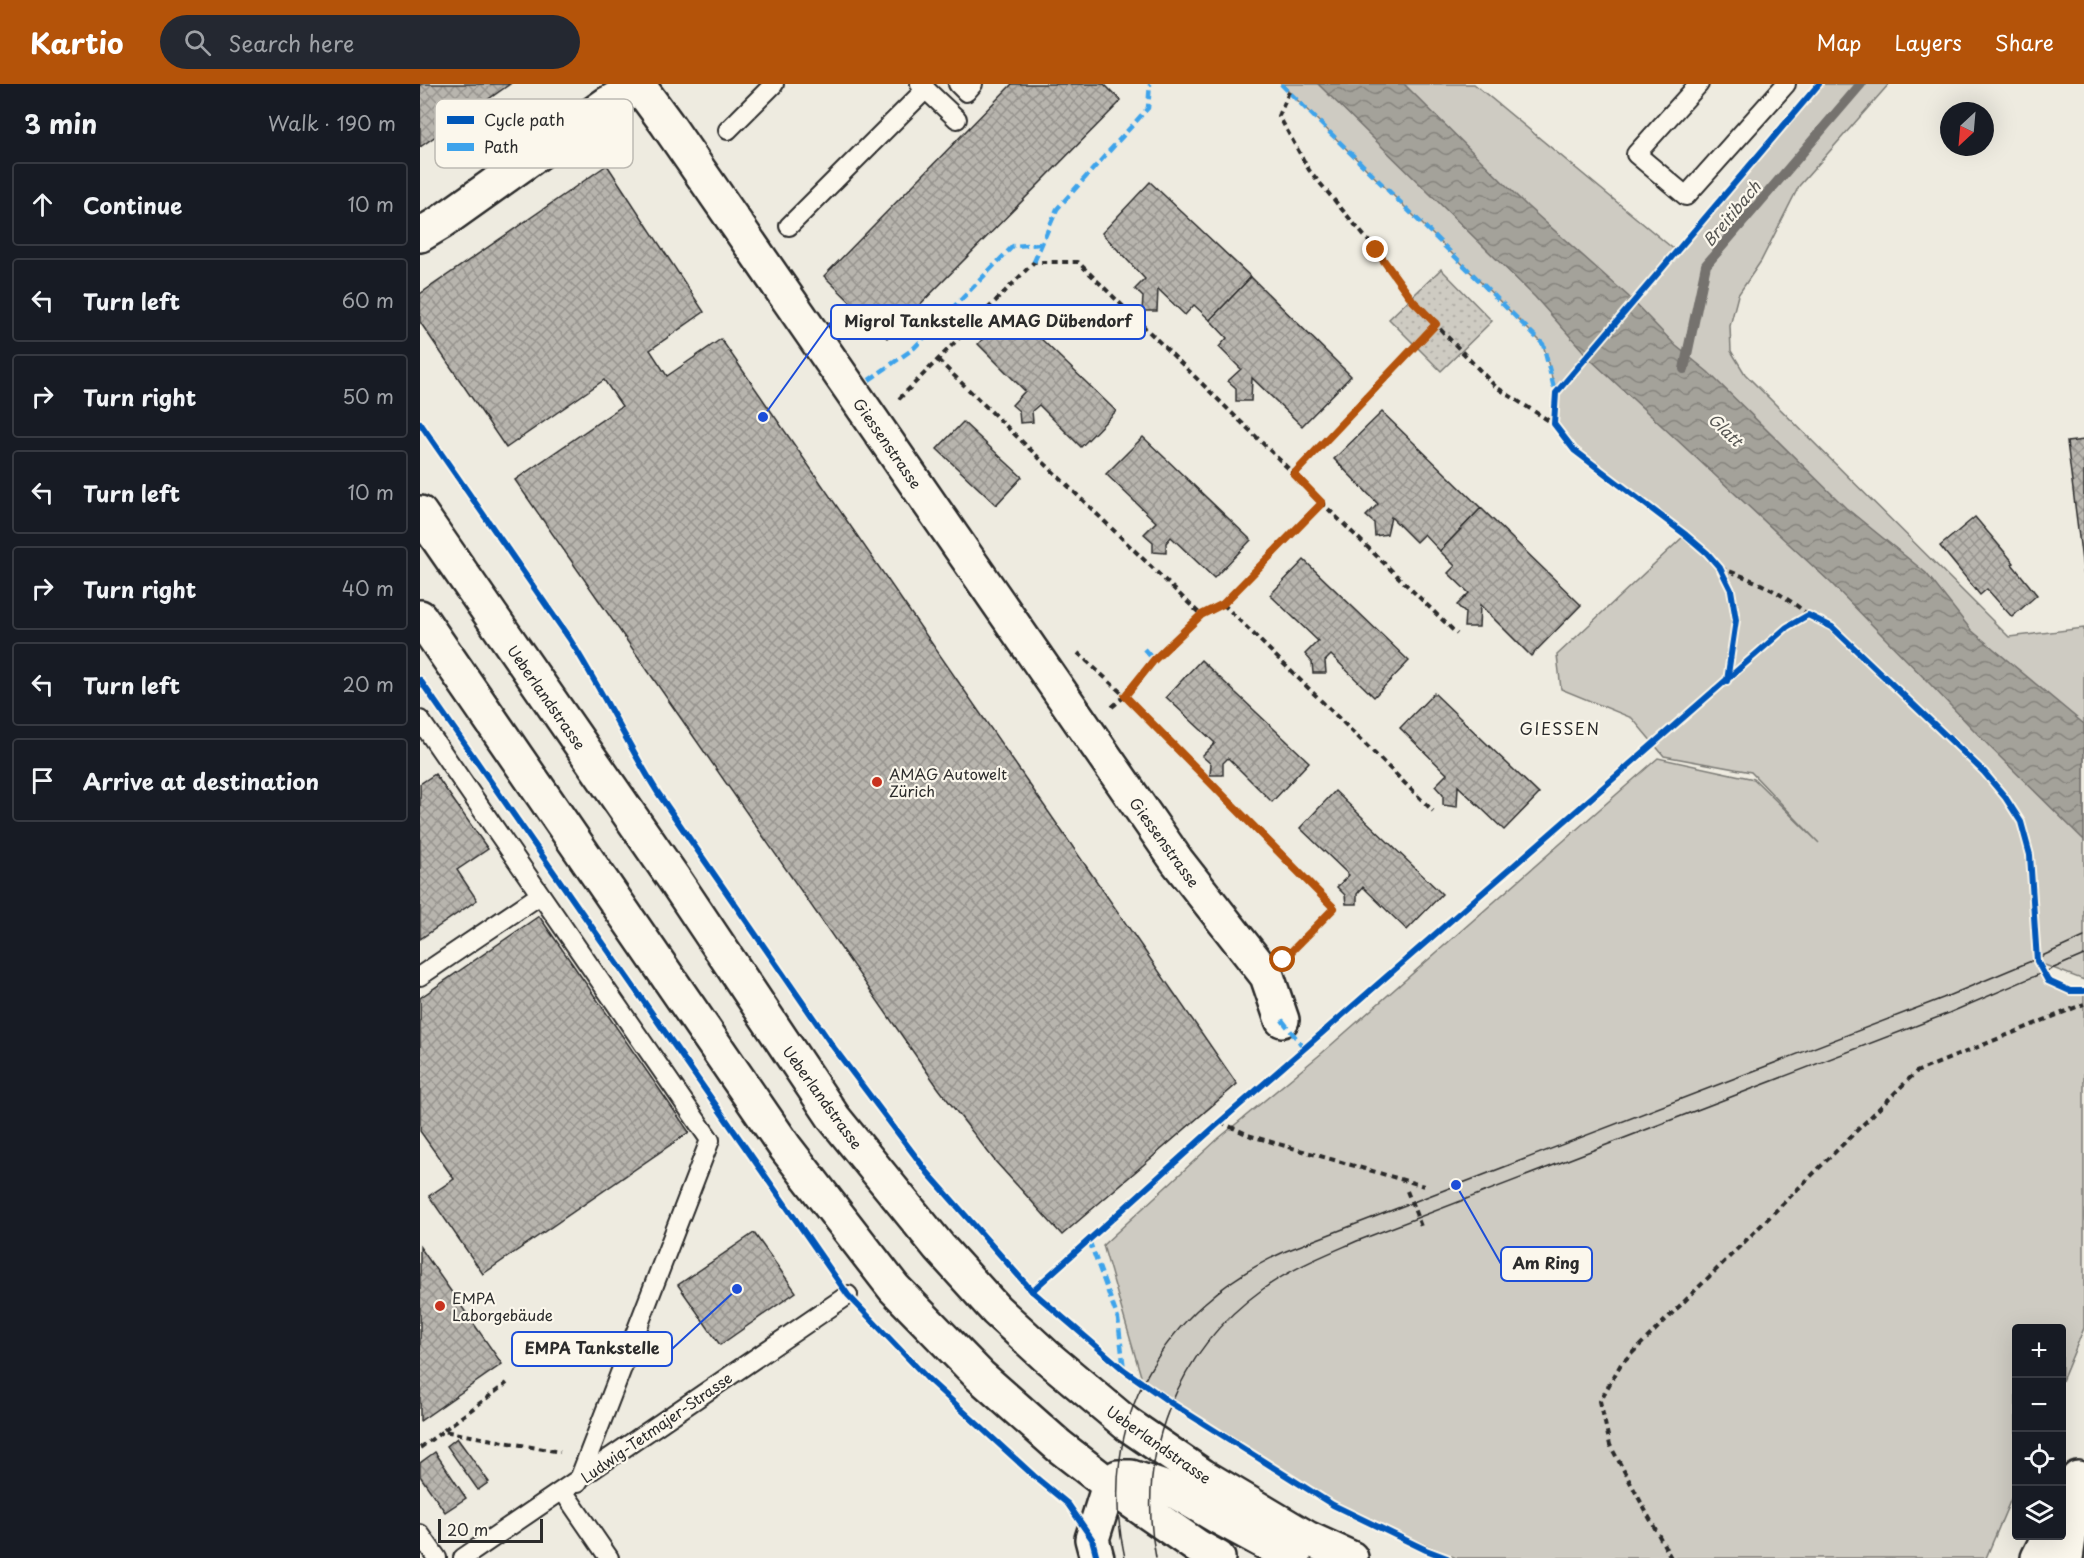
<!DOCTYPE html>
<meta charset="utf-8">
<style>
:root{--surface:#171b24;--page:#242831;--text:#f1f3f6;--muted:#9ea1a6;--line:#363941;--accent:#b45309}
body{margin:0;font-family:"Playpen Sans",sans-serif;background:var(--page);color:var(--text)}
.controls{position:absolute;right:18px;bottom:18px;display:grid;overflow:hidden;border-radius:6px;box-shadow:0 6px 24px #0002}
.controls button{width:54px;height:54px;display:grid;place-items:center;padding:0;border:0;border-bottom:2px solid var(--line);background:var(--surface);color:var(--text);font:30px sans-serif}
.compass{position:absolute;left:1520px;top:18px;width:54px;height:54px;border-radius:50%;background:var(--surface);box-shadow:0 6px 24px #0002;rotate:206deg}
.scale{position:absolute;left:18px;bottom:15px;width:105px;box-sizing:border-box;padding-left:6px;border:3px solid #2b2b2b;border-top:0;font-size:16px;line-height:21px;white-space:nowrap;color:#2b2b2b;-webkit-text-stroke:4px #fbf7ec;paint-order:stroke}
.stop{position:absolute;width:18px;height:18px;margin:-14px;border:4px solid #b45309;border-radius:50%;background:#fff}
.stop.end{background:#b45309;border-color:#fff;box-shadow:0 2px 6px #0008}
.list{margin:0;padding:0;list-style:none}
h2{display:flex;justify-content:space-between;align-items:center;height:78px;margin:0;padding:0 24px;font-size:26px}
h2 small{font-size:20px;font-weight:400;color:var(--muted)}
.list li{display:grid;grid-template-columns:39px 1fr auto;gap:18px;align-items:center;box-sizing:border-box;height:84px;margin:0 12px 12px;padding:0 12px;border:2px solid var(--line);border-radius:6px}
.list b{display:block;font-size:22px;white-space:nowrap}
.list em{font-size:20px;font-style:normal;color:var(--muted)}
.icon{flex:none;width:33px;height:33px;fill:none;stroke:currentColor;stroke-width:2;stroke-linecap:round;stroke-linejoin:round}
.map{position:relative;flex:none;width:1664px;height:1474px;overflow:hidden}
header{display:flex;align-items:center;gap:36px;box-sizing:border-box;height:84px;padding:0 30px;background:var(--accent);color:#fff}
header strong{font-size:28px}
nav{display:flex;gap:33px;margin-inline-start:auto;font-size:21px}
.search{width:420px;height:54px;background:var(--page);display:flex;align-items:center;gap:15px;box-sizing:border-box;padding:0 21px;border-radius:33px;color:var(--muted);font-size:22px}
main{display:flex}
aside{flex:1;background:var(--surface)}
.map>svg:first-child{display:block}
.grass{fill:#cecbc2;stroke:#7c7b76;stroke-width:1.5}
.park{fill:url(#park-dots);stroke:#7c7b76;stroke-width:1.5}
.water{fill:url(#water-waves);stroke:#74726e;stroke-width:1.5}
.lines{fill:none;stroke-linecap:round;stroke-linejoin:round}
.stream{stroke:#74726e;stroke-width:10}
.building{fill:url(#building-cross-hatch);stroke:#2b2b2b;stroke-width:1.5}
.service-casing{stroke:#2b2b2b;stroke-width:22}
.minor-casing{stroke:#2b2b2b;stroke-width:38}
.secondary-casing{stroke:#2b2b2b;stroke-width:38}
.path{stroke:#2b2b2b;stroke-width:4;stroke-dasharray:6 4.5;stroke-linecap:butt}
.service{stroke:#fbf7ec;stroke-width:18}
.minor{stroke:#fbf7ec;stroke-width:33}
.secondary{stroke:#fbf7ec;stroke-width:33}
.tram{stroke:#2b2b2b;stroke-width:1.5}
.quiet{stroke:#3ea3eb;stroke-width:4.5;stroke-dasharray:9 4.5;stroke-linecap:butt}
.cycleway-casing{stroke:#fbf7ec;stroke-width:10}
.cycleway{stroke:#0057b8;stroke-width:6}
.route{stroke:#b45309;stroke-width:8}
.poi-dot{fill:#c8321e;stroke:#fbf7ec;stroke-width:2}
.labels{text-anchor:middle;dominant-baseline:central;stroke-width:4.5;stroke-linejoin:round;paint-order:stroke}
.street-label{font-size:15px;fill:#2b2b2b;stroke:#fbf7ec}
.poi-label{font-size:15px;fill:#2b2b2b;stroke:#fbf7ec;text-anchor:start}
.water-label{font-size:16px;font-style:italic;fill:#555552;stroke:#fbf7ec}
.neighbourhood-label{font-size:16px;letter-spacing:1.5px;fill:#2b2b2b;stroke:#fbf7ec}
.key{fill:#fbf7ec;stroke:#bdbab2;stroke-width:1.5}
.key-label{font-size:16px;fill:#2b2b2b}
.leader{fill:none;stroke:#1d4ed8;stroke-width:2}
.callout-dot{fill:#1d4ed8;stroke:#fbf7ec;stroke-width:2}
.callout{fill:#fbf7ec;stroke:#1d4ed8;stroke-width:2}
.callout-label{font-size:16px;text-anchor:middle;font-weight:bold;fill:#2b2b2b}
</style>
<header>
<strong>Kartio</strong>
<div class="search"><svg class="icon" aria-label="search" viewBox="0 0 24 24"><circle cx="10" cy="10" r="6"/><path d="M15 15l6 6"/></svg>Search here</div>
<nav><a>Map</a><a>Layers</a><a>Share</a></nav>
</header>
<main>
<aside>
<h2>3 min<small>Walk · 190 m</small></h2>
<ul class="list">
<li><svg class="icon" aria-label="ahead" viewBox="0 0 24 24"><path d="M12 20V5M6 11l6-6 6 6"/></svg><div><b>Continue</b></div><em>10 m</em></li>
<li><svg class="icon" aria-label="left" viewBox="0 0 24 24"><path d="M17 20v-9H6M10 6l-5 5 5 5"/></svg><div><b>Turn left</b></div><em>60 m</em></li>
<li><svg class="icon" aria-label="right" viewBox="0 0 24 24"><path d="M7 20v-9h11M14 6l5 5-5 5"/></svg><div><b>Turn right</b></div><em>50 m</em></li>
<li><svg class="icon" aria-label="left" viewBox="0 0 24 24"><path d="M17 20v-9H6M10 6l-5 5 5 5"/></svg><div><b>Turn left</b></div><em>10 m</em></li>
<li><svg class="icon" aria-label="right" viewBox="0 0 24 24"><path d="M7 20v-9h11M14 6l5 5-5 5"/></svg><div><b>Turn right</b></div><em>40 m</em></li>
<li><svg class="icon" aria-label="left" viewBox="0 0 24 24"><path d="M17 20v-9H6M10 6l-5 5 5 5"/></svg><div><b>Turn left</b></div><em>20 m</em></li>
<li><svg class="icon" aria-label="arrive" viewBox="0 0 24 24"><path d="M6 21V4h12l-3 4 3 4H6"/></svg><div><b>Arrive at destination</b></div></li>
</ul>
</aside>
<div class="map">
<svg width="1664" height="1474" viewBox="0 0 1664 1474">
<defs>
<pattern id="park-dots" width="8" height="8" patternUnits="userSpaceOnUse" patternTransform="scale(1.5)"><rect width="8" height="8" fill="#cecbc2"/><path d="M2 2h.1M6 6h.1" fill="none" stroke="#b1aea7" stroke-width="1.8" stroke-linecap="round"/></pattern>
<pattern id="water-waves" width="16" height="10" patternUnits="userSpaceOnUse" patternTransform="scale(1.5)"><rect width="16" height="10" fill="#a4a29a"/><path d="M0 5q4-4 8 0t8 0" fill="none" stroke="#86847e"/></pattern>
<pattern id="building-cross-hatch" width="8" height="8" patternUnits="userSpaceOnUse" patternTransform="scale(1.5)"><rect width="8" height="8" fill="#b8b5ae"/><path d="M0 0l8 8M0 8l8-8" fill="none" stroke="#96938e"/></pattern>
</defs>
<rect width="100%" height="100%" fill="#eeebe0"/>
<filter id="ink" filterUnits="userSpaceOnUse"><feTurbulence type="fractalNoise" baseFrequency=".0167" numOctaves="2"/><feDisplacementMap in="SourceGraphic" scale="12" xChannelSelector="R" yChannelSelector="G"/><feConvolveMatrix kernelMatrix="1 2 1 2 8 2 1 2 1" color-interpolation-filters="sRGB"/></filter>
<g filter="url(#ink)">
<!-- grass -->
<path class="grass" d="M861 0H1054L1256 167 1404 0H1469L1379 102 1341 177 1318 211 1310 242 1311 267 1325 290 1589 553 1664 544V896L1617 878C1630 899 1638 907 1664 907V1244L1642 1297V1244H1596V1403L1566 1474H1036L913 1421 723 1299 683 1161 799 1054 902 969 1238 674 1334 695 1399 759 1331 688 1244 672 1212 634 1141 605 1137 571 1266 450 1154 366 1134 340 1136 309 1123 260Z"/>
<!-- park -->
<path class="park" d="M1021 185 1072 237 1021 287 969 235Z"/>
<!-- water -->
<path class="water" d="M898 0H984L1107 122 1208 212 1256 262 1288 288 1426 424 1506 489 1551 546 1664 640V756L1570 663 1510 600 1411 499 1172 277 1115 213Z"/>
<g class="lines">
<!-- stream -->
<path class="stream" d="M1264 285 1286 181 1441 0"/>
</g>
<!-- building -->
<g class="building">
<path d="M0 0H90L0 63Z"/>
<path d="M592 0H684L701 17 467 254 404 192Z"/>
<path d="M187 81 284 228 230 266 247 292 301 255 817 1000 642 1151 575 1077 519 1005 95 396 202 322 184 296 86 364 0 238V210Z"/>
<path d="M730 98 831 193 790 236 774 221 765 231 738 205 737 227H722L723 213 715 205 725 195 682 149Z"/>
<path d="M831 193 931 292 882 342 832 294 831 317H816V304L808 297 821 285 799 263 807 254 790 236Z"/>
<path d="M591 226 696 327 661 363 619 321 612 327 613 338 600 339 599 327 592 321 605 307 558 260Z"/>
<path d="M962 328 1061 424 1020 467 1004 450 996 458 971 433 967 450 955 452 954 439 946 432 958 420 914 375Z"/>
<path d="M543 338 602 393 576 421 517 365Z"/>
<path d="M723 353 831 456 794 494 751 453 746 459V469L733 468V458L724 450 736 438 686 390Z"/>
<path d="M1664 356V493L1647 358Z"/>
<path d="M1061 424 1161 521 1111 572 1060 521 1059 543H1044L1045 529 1037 521 1049 509 1028 489 1035 482 1020 467Z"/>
<path d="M1555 433 1594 479 1592 480 1617 511 1592 533 1567 505 1560 511 1520 462Z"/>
<path d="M884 476 989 577 954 613 911 571 905 577 906 589H893L892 578 885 570 898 557 850 511Z"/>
<path d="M781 576 889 678 852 718 808 674 803 679V691H790L791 680 782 672 795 659 746 613Z"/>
<path d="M1014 609 1119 710 1084 746 1038 702 1037 723 1023 721V711L1015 702 1027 690 980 644Z"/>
<path d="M15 690 68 765 37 786 57 816 0 855V700Z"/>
<path d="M915 707 1022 810 987 846 943 803 937 810V820H926L925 811 917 803 929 791 880 744Z"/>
<path d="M119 832 269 1048 63 1190 9 1112 34 1095 0 1047V914Z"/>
<path d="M334 1149 376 1208 300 1261 258 1201Z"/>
<path d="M0 1163 82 1280 0 1337Z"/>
<path d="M37 1354 69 1398 58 1406 27 1362Z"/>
<path d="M15 1368 46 1414 25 1428 0 1392V1379Z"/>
</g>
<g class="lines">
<!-- service casing -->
<g class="service-casing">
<g id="service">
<path d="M500 0 537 35"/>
<path d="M538 0 546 8 553 0"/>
<path d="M1279 0 1216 70 1266 112 1366 0"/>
<path d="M308 46 354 0"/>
<path d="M369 142 506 5"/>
<path d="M0 636 290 1056 158 1398"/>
<path d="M0 892 120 811"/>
<path d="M143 1407 189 1474"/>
<path d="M0 1450 17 1474"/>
<path d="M43 1474 428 1211"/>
</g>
</g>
<!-- minor casing -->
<g class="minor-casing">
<g id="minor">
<path d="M0 151 20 139 187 20 219 2 247 40 757 777 847 892 862 936"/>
<path d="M677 1474 672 1455 689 1401 698 1393H711L756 1408 800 1434 874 1474"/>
</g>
</g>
<!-- secondary casing -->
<g class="secondary-casing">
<g id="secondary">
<path d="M0 429 254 795 414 1034 519 1163 576 1226 626 1272 707 1340 783 1392 887 1454 931 1474"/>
<path d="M0 533 365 1063 474 1204 560 1292 639 1362 697 1407 778 1463 798 1474"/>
<path d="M1618 1474 1629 1452"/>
<path d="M1646 1474 1658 1394"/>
</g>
</g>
<!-- path -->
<g class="path">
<path d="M869 8 859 32 889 86 956 166 993 217 1076 303 1134 340"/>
<path d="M518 276 781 531"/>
<path d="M479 315 614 178H658L874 390 902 419 1037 550"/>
<path d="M874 390 1016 240"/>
<path d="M1300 484C1333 495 1362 508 1388 531"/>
<path d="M803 520 1013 727"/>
<path d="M658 569 705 612 914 824 872 867"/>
<path d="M692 623 705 612 734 576 781 531 803 520 902 419"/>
<path d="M800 1038 831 1052 1004 1102"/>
<path d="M987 1107 1002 1145"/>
<path d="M24 1346 87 1299"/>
<path d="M0 1364 23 1347 140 1368"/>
<path d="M1251 1474 1190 1361 1180 1317 1201 1280 1496 988 1664 920"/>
</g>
<!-- service -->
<use href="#service" class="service"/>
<!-- minor -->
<use href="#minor" class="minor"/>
<!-- secondary -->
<use href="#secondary" class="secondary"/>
<!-- tram -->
<g class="tram">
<path d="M705 1474C674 1338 743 1222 866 1167L1523 914 1609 878 1664 853"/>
<path d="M736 1474C715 1370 758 1266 843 1205 872 1184 905 1171 937 1157L1529 929 1664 871"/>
</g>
<!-- quiet -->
<g class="quiet">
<path d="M861 0 1123 260 1136 312"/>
<path d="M614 178 637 125 728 24 730 0"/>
<path d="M449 296 493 265 593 162 622 160"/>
<path d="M724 565 734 576"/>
<path d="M862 936 884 964"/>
<path d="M669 1156 698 1235 704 1286"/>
</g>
<!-- cycleway casing -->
<g class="cycleway-casing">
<g id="cycleway">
<path d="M0 339 149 554C181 604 206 658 238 709L414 964 508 1089 612 1207 704 1286 751 1319 913 1421 1006 1466 1027 1474"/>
<path d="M0 596 428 1211 508 1295 614 1392 648 1420 672 1455 677 1474"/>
<path d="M1307 597 1316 536 1311 506 1300 484 1287 469 1266 451 1154 366 1134 340 1136 309 1399 0"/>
<path d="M612 1207 800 1038 1367 543 1388 531 1412 543 1564 688 1585 713 1601 738 1610 771 1617 877 1628 897 1650 907H1664"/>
</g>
</g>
<!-- cycleway -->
<use href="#cycleway" class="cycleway"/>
</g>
</g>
<g class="lines" filter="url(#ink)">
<!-- route -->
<path class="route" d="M863 876 914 824 705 612 734 576 781 531 803 520 902 419 874 390 1016 240 993 217 956 166"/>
</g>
<!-- markers -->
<g class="poi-dot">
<circle cx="457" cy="698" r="6"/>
<circle cx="20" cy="1222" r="6"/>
</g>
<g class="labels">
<!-- street labels -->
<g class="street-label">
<text transform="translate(468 359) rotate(55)">Giessenstrasse</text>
<text transform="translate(127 613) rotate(55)">Ueberlandstrasse</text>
<text transform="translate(745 758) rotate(54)">Giessenstrasse</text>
<text transform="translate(403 1013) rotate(54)">Ueberlandstrasse</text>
<text transform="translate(236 1343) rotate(-35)">Ludwig-Tetmajer-Strasse</text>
<text transform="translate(739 1360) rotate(35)">Ueberlandstrasse</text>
</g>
<!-- poi labels -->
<g class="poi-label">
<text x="469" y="689">AMAG Autowelt<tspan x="469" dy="17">Zürich</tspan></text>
<text x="32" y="1213">EMPA<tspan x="32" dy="17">Laborgebäude</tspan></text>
</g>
<!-- water labels -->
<g class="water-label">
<text transform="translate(1311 129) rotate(-50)">Breitibach</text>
<text transform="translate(1306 345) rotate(44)">Glatt</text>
</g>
<!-- neighbourhood labels -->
<g class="neighbourhood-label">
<text x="1140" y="644">GIESSEN</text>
</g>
</g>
<!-- legend -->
<rect x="15" y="15" width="198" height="69" rx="9" class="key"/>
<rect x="27" y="32" width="27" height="8" fill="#0057b8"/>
<rect x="27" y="59" width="27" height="8" fill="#3ea3eb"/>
<g class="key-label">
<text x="64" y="42">Cycle path</text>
<text x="64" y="69">Path</text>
</g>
<!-- callouts -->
<path class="leader" d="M343 333L411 238M1036 1101L1081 1180M317 1205L252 1265"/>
<g class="callout-dot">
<circle cx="343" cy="333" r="6"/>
<circle cx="1036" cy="1101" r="6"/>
<circle cx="317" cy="1205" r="6"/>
</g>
<g class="callout">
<rect x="411" y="221" width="314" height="34" rx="6"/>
<rect x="1081" y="1163" width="91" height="34" rx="6"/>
<rect x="92" y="1248" width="160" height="34" rx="6"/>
</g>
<g class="callout-label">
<text x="568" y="243">Migrol Tankstelle AMAG Dübendorf</text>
<text x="1126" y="1185">Am Ring</text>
<text x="172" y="1270">EMPA Tankstelle</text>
</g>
</svg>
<div class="controls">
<button>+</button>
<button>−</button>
<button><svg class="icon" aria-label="locate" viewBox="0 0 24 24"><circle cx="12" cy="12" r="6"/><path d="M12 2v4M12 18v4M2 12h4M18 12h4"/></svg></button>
<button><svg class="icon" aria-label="layers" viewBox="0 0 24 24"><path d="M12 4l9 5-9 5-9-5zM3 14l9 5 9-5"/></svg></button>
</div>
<svg class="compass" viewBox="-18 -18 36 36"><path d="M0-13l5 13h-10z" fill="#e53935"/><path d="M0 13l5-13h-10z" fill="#9ea1a6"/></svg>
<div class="scale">20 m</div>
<div class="stop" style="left:863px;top:876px"></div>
<div class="stop end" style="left:956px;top:166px"></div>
</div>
</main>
